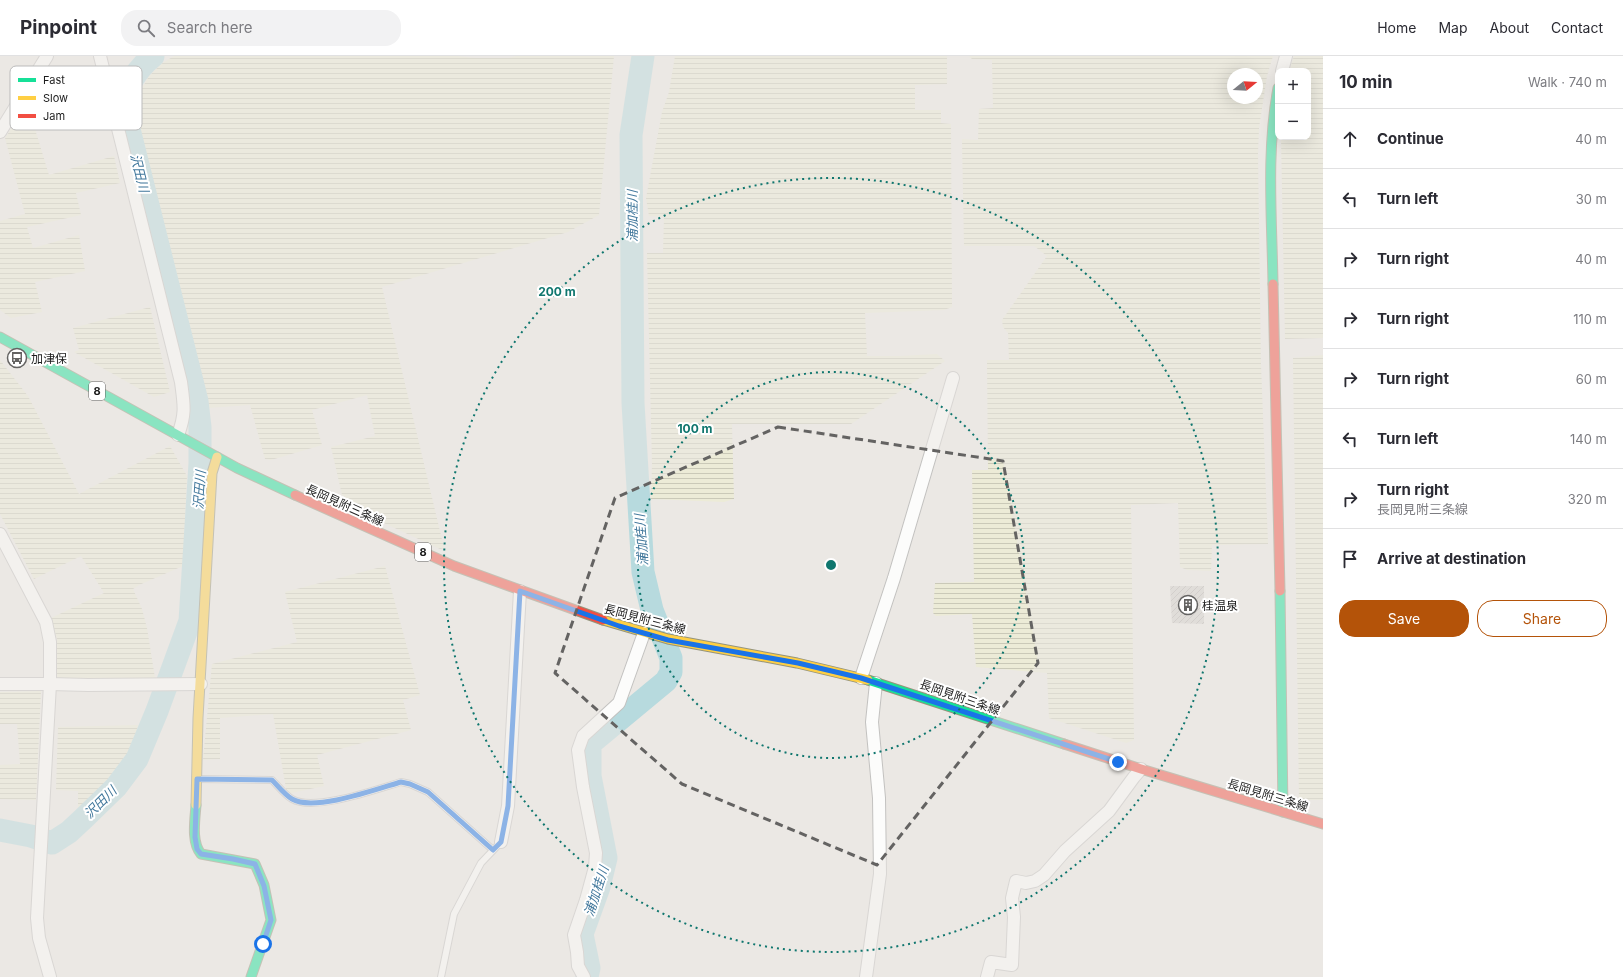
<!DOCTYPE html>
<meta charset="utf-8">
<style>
:root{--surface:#fff;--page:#f2f2f3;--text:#2b2b33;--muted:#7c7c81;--line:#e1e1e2;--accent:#b45309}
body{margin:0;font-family:Inter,"Noto Sans JP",sans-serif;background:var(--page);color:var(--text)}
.controls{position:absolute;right:12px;top:12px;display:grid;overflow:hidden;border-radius:8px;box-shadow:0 4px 16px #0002}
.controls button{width:36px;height:36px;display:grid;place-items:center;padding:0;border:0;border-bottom:1px solid var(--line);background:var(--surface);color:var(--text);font:20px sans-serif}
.compass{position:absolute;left:1227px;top:12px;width:36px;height:36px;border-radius:50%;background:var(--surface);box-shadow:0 4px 16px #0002;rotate:72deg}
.stop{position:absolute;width:12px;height:12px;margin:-9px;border:3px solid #1a73e8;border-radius:50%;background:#fff}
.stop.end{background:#1a73e8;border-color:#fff;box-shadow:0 1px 4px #0008}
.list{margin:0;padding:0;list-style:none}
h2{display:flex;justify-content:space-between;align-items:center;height:52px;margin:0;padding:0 16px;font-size:17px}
h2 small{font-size:13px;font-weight:400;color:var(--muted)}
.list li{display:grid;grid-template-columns:26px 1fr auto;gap:12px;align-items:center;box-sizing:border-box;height:60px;padding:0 16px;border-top:1px solid var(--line)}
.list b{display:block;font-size:15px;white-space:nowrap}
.list p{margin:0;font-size:13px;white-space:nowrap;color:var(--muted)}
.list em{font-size:13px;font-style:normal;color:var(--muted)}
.actions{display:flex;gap:8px;padding:12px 16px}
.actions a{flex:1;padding:9px 0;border:1px solid var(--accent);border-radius:16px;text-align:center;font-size:14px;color:var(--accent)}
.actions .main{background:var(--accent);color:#fff}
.icon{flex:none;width:22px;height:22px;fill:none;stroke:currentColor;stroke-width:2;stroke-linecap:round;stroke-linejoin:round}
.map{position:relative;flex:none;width:1323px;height:921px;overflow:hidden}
header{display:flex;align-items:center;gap:24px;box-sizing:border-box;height:56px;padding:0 20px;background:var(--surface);border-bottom:1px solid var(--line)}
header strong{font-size:19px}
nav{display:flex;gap:22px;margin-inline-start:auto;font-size:14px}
.search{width:280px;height:36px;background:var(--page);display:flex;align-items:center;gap:10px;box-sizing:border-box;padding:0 14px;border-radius:16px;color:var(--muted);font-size:15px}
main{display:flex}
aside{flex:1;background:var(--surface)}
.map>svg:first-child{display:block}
.farmland{fill:url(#farmland-rules);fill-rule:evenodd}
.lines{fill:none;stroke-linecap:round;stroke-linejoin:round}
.river{stroke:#b7dade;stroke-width:23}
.building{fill:url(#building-hatch)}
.lane-casing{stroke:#c3c2c0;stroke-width:8}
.street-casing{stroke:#c3c2c0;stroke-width:14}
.fast-casing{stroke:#95947c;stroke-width:11}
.slow-casing{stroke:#95947c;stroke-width:11}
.jam-casing{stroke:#95947c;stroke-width:11}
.lane{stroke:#fcfcfb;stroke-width:6}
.street{stroke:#fcfcfb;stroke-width:12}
.fast{stroke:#16e098;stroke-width:9}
.slow{stroke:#ffcf43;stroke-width:9}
.jam{stroke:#f24e42;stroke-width:9}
.route{stroke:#1a73e8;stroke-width:5}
.marked{fill:none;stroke:#646362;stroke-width:3;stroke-dasharray:8 5;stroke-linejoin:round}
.ring{fill:none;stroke:#0f766e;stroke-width:2;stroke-dasharray:2 4}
.labels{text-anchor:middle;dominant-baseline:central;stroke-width:4;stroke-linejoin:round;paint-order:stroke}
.shield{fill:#fff;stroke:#606060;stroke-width:1}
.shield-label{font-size:11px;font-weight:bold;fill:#1c1c1c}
.poi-label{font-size:12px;fill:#1c1c1c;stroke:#fff;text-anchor:start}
.street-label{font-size:12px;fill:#1c1c1c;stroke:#fff}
.water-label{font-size:13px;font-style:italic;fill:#42789c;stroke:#fff}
.key{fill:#fff;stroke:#bbb;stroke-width:1}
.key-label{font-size:11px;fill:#1c1c1c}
.centre{fill:#0f766e;stroke:#fff;stroke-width:2}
.ring-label{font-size:12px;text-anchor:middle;font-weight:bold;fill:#0f766e;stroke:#fff;stroke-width:4;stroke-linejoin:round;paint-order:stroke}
</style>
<header>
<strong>Pinpoint</strong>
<div class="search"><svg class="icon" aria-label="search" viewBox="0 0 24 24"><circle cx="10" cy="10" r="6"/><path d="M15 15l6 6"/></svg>Search here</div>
<nav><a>Home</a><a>Map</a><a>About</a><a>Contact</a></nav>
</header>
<main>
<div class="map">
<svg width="1323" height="921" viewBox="0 0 1323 921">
<defs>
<pattern id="farmland-rules" width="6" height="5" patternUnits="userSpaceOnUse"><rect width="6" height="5" fill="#ecebd7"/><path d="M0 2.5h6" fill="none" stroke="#cac9b8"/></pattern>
<pattern id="building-hatch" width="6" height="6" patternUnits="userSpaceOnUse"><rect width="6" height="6" fill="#d3d0cd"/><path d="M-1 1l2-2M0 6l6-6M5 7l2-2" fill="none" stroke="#b5b2af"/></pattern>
</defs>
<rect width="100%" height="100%" fill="#ebe8e4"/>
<!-- farmland -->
<g class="farmland">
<path d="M174 0H457L475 2H509L516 0H614L599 159 568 176 382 231 444 492 440 493 360 456 342 439 331 391 375 380 367 339 312 354 322 389 271 404 265 403 250 349 208 352 181 249 138 64 141 34 149 20 161 8Z"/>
<path d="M675 0H947V28L915 29V54H941V67L951 68 952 251 944 254 865 257 867 300H900L937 298 945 305 851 368H732L734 443 724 446 651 443 652 408 647 197H663L664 161 649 160 646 142 662 56 669 36Z"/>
<path d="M969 0H1273L1267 20 1259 72 1258 97 1261 309 1268 488 1212 489 1211 515 1187 514 1180 511 1178 447 1131 449 1134 684 1126 687 1049 662 1047 617 976 611 972 558 936 560 933 557 935 527 974 526 972 414H988L987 304H1009L1008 277 1003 271 1002 264 1047 200 1034 190H964L962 83 978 84 979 53 993 52 992 4 972 3ZM1233 18H1257V42H1233Z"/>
<path d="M1294 0H1323V282L1285 283 1281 81H1308V15H1289Z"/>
<path d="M92 12 103 55 35 73 49 119 114 100 120 127 76 137 81 159 27 171 33 192 79 179 85 215 35 226 42 256 11 262 0 254V165L25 158 5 82 43 26Z"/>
<path d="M150 251 170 336 154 341 74 296 79 294 73 272Z"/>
<path d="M1323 299V744H1299L1293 302Z"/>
<path d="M0 304 28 340 79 438 170 390 187 420 183 510 139 529 133 533 142 553 147 572 155 622 56 623 57 583 51 562 104 537 81 500 34 523 0 458Z"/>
<path d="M385 510 420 639 403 644 411 674 317 699 324 730 287 738 273 658 220 662V703L203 704 212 608 297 586 285 536Z"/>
<path d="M41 635 36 744 0 743V709L20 708 17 668H0V636Z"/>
<path d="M138 669 132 690 111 723 78 754V735L56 734 58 671Z"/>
</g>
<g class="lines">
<!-- river -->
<g class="river">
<path d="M0 774 31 780 52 787 69 776 83 763 116 731 137 703 157 655 190 565 200 407V371L197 345 124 53C124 32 137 13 153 0"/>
<path d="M587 921 589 912 582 878 599 831 606 802 590 720V688L666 625 671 616V602L652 554 643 516 633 347 631 79 643 0"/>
</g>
</g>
<!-- building -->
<path class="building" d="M1170 530H1204V568L1172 567Z"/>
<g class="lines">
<!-- lane casing -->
<g class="lane-casing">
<g id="lane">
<path d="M198 723 272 724C278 730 285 739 292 743 314 756 377 733 401 726L410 728 428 736 493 794"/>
<path d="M441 921 454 858 481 807 501 786"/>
</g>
</g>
<!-- street casing -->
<g class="street-casing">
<g id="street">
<path d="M100 0 181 326C184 349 186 357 178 379"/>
<path d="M1282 15 1286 0"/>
<path d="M0 76 47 0"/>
<path d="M0 478 46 566 50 586V628L37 862 39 882 50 921"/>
<path d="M861 622 894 522 953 322"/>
<path d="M0 628H50L88 629 201 628"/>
<path d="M501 786 508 750 520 535"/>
<path d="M584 921 578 910 577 896 574 879 586 844 595 811 596 797 583 731 578 694 583 680 619 647 644 577"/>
<path d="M866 921 880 818 879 742 872 666 876 627"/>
<path d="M987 921 991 906 1012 909 1014 861 1012 842 1016 825 1026 827 1035 825 1044 819 1065 795 1109 755 1134 721 1141 713"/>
</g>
</g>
<!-- fast casing -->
<g class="fast-casing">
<g id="fast">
<path d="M1273 228C1272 163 1266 96 1278 32"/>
<path d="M0 281 237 412 295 439"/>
<path d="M1280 535 1283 756"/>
<path d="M868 624 1064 688"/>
<path d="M196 749C195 764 191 786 201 798L255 808 264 829 271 864 251 921"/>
</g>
</g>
<!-- slow casing -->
<g class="slow-casing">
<g id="slow">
<path d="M603 564 668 583 797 607 868 624"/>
<path d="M196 749 198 662 212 417 217 401"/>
</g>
</g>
<!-- jam casing -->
<g class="jam-casing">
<g id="jam">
<path d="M1273 228 1280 535"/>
<path d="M295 439 454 510 603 564"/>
<path d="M1064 688 1141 713 1323 768"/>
</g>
</g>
<!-- lane -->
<use href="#lane" class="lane"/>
<!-- street -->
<use href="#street" class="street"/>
<!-- fast -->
<use href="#fast" class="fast"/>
<!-- slow -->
<use href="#slow" class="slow"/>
<!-- jam -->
<use href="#jam" class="jam"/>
</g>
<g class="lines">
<!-- route -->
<path class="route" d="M263 888 271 864 264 830 255 808 233 803 201 798 197 793 195 781 197 723 272 724C278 730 285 739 292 743 314 756 377 733 401 726L410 728 428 736 493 794 501 786 508 750 520 535 619 570 668 584 798 607 861 622 1118 706"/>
</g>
<!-- marked area -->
<path d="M0 0H1323V921H0ZM778 371 1003 405 1038 607 877 809 682 728 555 617 615 442Z" fill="#ebe8e4" fill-opacity=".55" fill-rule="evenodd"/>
<path class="marked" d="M778 371 1003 405 1038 607 877 809 682 728 555 617 615 442Z"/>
<!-- distance rings -->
<g class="ring">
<circle cx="831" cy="509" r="193"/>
<circle cx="831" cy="509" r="387"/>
</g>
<!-- icons -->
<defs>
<g id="bus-ring" transform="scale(1)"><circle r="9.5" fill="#fff" stroke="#646362" stroke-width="1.5"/><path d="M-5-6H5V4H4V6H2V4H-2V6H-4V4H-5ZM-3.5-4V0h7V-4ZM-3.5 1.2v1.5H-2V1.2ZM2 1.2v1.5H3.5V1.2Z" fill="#646362"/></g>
<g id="building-ring" transform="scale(1)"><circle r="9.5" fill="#fff" stroke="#646362" stroke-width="1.5"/><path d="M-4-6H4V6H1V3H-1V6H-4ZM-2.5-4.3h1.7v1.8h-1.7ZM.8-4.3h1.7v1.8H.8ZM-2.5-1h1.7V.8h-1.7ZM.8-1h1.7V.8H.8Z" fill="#646362"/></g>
</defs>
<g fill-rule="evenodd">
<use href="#bus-ring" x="17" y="302"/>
<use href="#building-ring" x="1188" y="549"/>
</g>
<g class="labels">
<!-- shield labels -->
<g class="shield">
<rect x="89" y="326" width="16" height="18" rx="3"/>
<rect x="415" y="487" width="16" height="18" rx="3"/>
</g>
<g class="shield-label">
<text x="97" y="335">8</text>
<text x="423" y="496">8</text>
</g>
<!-- poi labels -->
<g class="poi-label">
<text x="31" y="302">加津保</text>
<text x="1202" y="549">桂温泉</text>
</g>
<!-- street labels -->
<g class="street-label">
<text transform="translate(345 449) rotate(24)">長岡見附三条線</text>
<text transform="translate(645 563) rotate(15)">長岡見附三条線</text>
<text transform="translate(960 641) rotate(19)">長岡見附三条線</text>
<text transform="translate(1268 739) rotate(17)">長岡見附三条線</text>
</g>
<!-- water labels -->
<g class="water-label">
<text transform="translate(140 117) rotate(76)">沢田川</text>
<text transform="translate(632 160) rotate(-90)">浦加桂川</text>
<text transform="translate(199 434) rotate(-86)">沢田川</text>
<text transform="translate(641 484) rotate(-94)">浦加桂川</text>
<text transform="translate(100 746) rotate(-45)">沢田川</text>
<text transform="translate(596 835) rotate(-72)">浦加桂川</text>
</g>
</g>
<!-- legend -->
<rect x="10" y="10" width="132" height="64" rx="6" class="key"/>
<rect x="18" y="22" width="18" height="4" fill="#16e098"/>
<rect x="18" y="40" width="18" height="4" fill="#ffcf43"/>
<rect x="18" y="58" width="18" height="4" fill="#f24e42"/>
<g class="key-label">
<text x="43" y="28">Fast</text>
<text x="43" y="46">Slow</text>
<text x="43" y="64">Jam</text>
</g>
<circle cx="831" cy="509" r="6" class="centre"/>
<g class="ring-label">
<text x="557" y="240">200 m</text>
<text x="695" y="377">100 m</text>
</g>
</svg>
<div class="controls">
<button>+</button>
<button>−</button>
</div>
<svg class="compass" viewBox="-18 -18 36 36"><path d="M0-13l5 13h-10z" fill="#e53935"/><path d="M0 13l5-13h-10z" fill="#7c7c81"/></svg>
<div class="stop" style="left:263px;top:888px"></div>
<div class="stop end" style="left:1118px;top:706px"></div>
</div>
<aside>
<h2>10 min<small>Walk · 740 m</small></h2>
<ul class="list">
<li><svg class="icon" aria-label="ahead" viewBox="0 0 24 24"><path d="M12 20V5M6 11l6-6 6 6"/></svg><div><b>Continue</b></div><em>40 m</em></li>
<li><svg class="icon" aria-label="left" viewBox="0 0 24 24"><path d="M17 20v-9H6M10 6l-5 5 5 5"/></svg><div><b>Turn left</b></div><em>30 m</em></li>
<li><svg class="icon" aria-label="right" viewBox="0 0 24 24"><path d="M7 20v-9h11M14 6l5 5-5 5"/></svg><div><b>Turn right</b></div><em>40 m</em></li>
<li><svg class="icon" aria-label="right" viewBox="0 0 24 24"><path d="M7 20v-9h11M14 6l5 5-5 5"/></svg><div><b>Turn right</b></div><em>110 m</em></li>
<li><svg class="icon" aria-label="right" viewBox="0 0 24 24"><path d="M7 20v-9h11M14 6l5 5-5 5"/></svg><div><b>Turn right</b></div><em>60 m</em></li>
<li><svg class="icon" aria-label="left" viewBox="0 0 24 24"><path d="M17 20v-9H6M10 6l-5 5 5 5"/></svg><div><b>Turn left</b></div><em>140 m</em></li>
<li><svg class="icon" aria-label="right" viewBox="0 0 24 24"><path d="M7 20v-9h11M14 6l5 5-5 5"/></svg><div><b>Turn right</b><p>長岡見附三条線</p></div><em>320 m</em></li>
<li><svg class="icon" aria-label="arrive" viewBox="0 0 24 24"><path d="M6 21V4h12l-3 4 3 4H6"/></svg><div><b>Arrive at destination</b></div></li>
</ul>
<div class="actions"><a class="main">Save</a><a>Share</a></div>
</aside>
</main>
